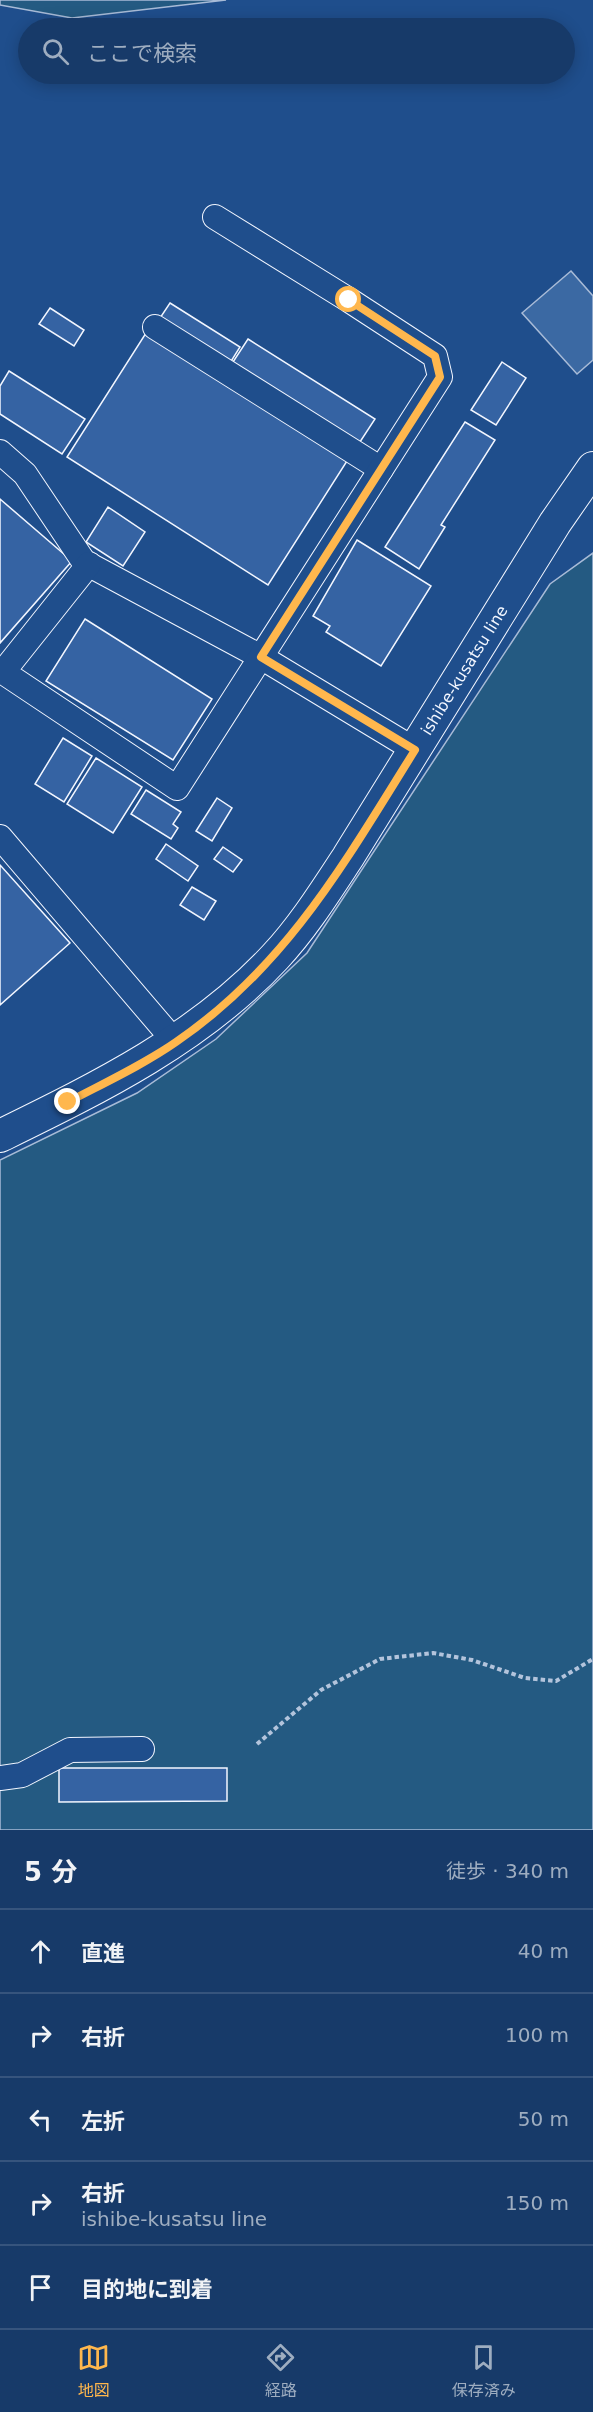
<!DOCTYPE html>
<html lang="ja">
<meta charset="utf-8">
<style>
:root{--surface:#173a69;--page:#20416f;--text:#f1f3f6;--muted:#9eadc0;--line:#36547d;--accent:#ffb74d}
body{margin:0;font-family:"DejaVu Sans","Noto Sans JP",sans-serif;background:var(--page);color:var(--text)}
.stop{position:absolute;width:18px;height:18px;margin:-14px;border:4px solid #ffb74d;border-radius:50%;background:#fff}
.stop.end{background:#ffb74d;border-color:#fff;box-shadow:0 2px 6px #0008}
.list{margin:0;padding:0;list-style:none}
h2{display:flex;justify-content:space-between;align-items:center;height:78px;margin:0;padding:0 24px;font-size:26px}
h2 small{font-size:20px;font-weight:400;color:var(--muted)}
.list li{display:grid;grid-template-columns:39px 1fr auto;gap:18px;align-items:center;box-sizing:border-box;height:84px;padding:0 24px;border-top:2px solid var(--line)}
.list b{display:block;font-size:22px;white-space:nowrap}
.list p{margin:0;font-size:20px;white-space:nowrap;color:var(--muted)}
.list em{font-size:20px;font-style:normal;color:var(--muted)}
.icon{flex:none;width:33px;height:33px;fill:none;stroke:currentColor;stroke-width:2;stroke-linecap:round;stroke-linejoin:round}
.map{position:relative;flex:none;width:593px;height:1830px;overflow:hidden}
.search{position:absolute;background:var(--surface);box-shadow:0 3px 15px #0003;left:18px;right:18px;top:18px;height:66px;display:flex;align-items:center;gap:15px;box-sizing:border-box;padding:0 21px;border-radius:33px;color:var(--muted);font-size:22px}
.sheet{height:498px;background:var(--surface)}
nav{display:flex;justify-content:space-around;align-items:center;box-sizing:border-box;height:84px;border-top:2px solid var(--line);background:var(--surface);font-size:16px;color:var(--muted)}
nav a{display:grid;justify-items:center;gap:3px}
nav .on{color:var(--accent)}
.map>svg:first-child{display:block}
.green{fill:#245a82;stroke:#a8bbd7;stroke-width:1.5}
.water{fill:#3b69a3;stroke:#a8bbd7;stroke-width:1.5}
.building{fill:#3563a3;stroke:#f2f6ff;stroke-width:1.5}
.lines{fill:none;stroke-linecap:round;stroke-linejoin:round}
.minor-casing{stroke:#f2f6ff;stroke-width:26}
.major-casing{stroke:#f2f6ff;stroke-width:34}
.path{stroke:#b3c4dc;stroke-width:4;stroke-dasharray:4.5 3;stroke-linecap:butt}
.minor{stroke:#1f4e8c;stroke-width:24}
.major{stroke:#1f4e8c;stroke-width:32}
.route{stroke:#ffb74d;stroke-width:8}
.labels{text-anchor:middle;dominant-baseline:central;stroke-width:4.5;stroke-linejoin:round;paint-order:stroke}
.street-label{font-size:16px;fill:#f2f6ff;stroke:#1f4e8c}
</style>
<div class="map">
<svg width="593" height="1830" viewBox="0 0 593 1830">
<rect width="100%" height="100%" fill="#1f4e8c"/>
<!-- green -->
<g class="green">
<path d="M0 0H226L72 18 0 5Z"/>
<path d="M593 553V1830H0V1160L137 1093 216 1039 307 953 550 584Z"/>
</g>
<!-- water -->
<path class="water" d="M571 271 593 296V360L577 374 522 313Z"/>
<!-- building -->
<g class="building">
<path d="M170 303 240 347 230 363 160 318Z"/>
<path d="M50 308 84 330 74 346 39 324Z"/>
<path d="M146 333 347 461 268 585 67 457Z"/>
<path d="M248 339 375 419 358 445 231 365Z"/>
<path d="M502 362 526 378 496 425 471 410Z"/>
<path d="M9 371 85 419 62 454 0 414V386Z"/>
<path d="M465 422 495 440 441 525 445 527 419 569 385 547Z"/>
<path d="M0 499 72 561 0 643Z"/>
<path d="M108 507 145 532 123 566 86 542Z"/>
<path d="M357 540 431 586 381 666 326 632 330 626 313 616Z"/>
<path d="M85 619 212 699 173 760 46 681Z"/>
<path d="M63 738 92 756 64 802 35 784Z"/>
<path d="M96 758 142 787 113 833 67 804Z"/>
<path d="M146 790 181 812 173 824 178 828 171 839 131 814Z"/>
<path d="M217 798 232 808 212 841 196 831Z"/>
<path d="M166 844 198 866 188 881 156 859Z"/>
<path d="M223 847 242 860 233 872 214 859Z"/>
<path d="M0 865 70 943 0 1005Z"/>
<path d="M192 887 216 901 204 920 180 905Z"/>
<path d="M59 1768H227V1801L59 1802Z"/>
</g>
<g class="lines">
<!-- minor casing -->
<g class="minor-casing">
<g id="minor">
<path d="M155 327 381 469"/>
<path d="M0 452 25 474 84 562 261 657 415 750"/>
<path d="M89 564 3 672 177 788 440 377 435 356 349 300 215 217"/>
<path d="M0 837 176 1043"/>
<path d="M0 1778 22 1775 70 1750 142 1749"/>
</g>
</g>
<!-- major casing -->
<g class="major-casing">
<g id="major">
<path id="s1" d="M0 1136C98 1088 199 1039 275 957 303 927 325 892 348 857L555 523 593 468"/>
</g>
</g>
<!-- path -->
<path class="path" d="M257 1744 321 1690 380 1659 433 1653 472 1660 525 1678 556 1681 593 1659"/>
<!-- minor -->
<use href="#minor" class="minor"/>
<!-- major -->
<use href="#major" class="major"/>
</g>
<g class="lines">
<!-- route -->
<path class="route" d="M68 1102C104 1083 143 1065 176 1042 287 966 345 862 415 750L261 657 440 377 435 356 349 300"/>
</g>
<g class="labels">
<!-- street labels -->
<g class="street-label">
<text stroke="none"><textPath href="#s1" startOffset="674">ishibe-kusatsu line</textPath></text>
</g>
</g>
</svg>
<div class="stop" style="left:349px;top:300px"></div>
<div class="stop end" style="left:68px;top:1102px"></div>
<div class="search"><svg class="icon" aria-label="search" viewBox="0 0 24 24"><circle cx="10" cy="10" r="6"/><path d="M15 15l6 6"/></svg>ここで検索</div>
</div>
<section class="sheet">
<h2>5 分<small>徒歩 · 340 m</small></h2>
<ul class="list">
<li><svg class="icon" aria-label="ahead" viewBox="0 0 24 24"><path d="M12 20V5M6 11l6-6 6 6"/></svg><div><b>直進</b></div><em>40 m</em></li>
<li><svg class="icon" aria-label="right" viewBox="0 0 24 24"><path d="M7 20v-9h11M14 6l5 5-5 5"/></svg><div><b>右折</b></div><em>100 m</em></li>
<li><svg class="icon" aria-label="left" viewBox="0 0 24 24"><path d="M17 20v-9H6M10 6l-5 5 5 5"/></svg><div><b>左折</b></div><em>50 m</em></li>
<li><svg class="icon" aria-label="right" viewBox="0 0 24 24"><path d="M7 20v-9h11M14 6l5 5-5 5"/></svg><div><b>右折</b><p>ishibe-kusatsu line</p></div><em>150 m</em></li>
<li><svg class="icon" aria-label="arrive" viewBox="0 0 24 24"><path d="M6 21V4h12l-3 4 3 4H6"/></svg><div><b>目的地に到着</b></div></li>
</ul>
</section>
<nav>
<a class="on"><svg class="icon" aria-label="map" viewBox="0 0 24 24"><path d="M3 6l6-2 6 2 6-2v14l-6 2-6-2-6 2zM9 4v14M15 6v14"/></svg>地図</a>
<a><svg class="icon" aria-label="directions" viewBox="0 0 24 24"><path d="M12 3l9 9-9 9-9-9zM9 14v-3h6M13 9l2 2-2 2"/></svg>経路</a>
<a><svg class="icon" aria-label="saved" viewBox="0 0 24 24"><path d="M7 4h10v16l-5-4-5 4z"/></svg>保存済み</a>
</nav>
